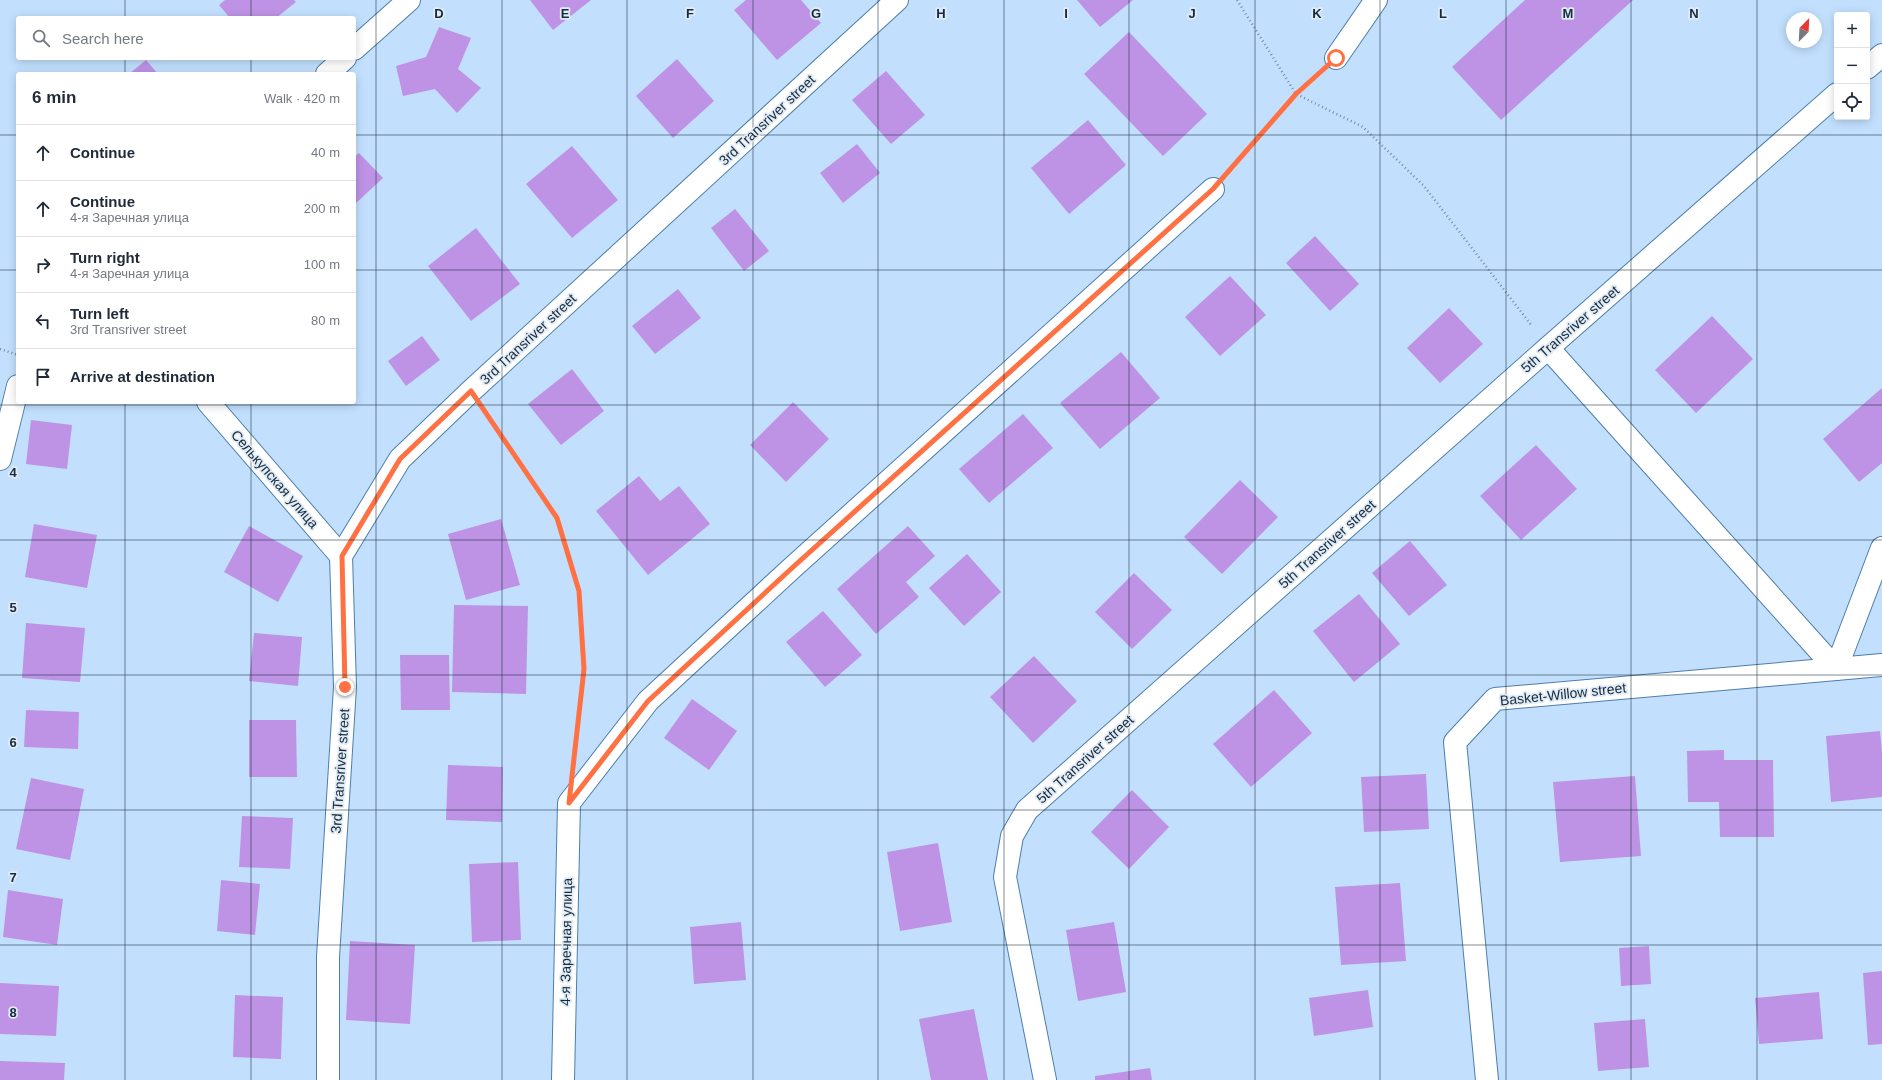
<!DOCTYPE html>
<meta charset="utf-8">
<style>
:root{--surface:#fff;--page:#f2f2f3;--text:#1f2937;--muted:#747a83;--line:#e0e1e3}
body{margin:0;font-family:Helvetica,sans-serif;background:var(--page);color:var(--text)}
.controls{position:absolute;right:12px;top:12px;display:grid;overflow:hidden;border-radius:4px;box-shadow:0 2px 10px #0003}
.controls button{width:36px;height:36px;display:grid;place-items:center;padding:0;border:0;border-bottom:1px solid var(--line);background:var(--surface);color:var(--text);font:20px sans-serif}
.compass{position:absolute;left:1786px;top:12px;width:36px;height:36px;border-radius:50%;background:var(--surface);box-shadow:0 2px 10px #0003;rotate:24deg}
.stop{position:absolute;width:12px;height:12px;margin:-9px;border:3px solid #ff7043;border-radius:50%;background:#fff}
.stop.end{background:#ff7043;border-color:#fff;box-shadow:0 1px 4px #0008}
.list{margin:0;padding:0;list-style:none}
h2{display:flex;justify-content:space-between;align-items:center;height:52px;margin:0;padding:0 16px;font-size:17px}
h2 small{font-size:13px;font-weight:400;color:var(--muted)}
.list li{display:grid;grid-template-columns:26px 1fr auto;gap:12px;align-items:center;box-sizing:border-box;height:56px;padding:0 16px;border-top:1px solid var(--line)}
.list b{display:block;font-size:15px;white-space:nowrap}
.list p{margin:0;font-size:13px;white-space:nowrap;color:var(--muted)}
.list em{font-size:13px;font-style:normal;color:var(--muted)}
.icon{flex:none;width:22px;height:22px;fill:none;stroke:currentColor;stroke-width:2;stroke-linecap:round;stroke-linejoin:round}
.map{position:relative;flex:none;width:1882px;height:1080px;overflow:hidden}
.search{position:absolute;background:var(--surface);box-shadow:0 2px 10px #0003;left:16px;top:16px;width:340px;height:44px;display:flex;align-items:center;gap:10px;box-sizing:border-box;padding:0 14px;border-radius:4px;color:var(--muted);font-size:15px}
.panel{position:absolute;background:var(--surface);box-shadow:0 2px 10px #0003;left:16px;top:72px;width:340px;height:332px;border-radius:4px}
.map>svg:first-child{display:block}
.building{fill:#be93e6}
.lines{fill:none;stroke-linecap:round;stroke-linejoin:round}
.street-casing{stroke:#4d7eaa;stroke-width:24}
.path{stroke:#738da5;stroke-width:2.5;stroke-dasharray:1 3;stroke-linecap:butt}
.street{stroke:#fff;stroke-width:22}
.route{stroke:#ff7043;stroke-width:5}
.grid{fill:none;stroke:#162b3d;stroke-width:1;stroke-opacity:0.55}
.labels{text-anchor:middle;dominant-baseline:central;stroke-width:3.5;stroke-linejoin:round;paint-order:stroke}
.street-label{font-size:14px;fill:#162b3d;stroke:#e1ebf5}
.grid-label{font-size:13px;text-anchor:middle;font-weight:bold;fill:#162b3d;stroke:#e1ebf5;stroke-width:3.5;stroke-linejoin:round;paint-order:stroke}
</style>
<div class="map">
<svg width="1882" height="1080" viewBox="0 0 1882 1080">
<rect width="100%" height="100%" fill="#c2e0fe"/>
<!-- building -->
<g class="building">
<path d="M225 0H294L296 2 276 18H230L219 5Z"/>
<path d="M530 0H591L553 30Z"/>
<path d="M746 0H801L821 23 777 60 734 10Z"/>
<path d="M1077 0H1133L1100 27Z"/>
<path d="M1525 0H1633L1501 120 1452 67Z"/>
<path d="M439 27 471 38 458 69 481 88 457 113 435 89 403 96 396 66 426 57Z"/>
<path d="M1129 32 1207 114 1163 156 1084 74Z"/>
<path d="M677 59 714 101 673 138 636 96Z"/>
<path d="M146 60 158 74H129Z"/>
<path d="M886 71 925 115 891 144 852 100Z"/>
<path d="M1088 120 1126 165 1069 214 1031 168Z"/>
<path d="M857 144 880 173 843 203 820 173Z"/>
<path d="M572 146 618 200 572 238 526 184Z"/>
<path d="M359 153 383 178 355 204 354 157Z"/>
<path d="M735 209 769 251 744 271 711 228Z"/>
<path d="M476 228 520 284 471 321 428 266Z"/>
<path d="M1315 236 1359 284 1330 311 1286 263Z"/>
<path d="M1230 276 1266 315 1220 356 1185 317Z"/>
<path d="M678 289 701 318 655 354 632 326Z"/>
<path d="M1449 308 1483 344 1440 383 1407 348Z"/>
<path d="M1712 316 1753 359 1696 413 1655 370Z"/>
<path d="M422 336 440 360 406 386 388 361Z"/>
<path d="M1121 352 1160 398 1100 449 1060 403Z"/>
<path d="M572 369 604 411 561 445 528 404Z"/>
<path d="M1882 388V463L1859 482 1823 439Z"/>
<path d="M793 402 829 439 786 482 750 445Z"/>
<path d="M1023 414 1053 448 989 503 959 469Z"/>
<path d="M31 420 72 425 67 469 26 464Z"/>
<path d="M1536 445 1577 489 1521 540 1480 496Z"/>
<path d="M639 476 660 501 679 486 710 524 648 575 596 511Z"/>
<path d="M1240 480 1278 517 1222 574 1184 537Z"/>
<path d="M501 519 520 585 466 600 448 534Z"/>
<path d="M34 524 97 535 87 588 25 577Z"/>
<path d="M249 526 303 556 278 602 224 572Z"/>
<path d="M908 526 935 556 906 582 919 597 876 634 837 589Z"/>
<path d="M1410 541 1447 585 1409 616 1372 573Z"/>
<path d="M967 554 1001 592 964 626 929 588Z"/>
<path d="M1134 573 1172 610 1132 649 1095 612Z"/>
<path d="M1359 594 1400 644 1354 682 1313 631Z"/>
<path d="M454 605 528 606 526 694 452 692Z"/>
<path d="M823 611 862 655 825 687 786 642Z"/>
<path d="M26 623 85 628 80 682 22 678Z"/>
<path d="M254 633 302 637 298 686 249 681Z"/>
<path d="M400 655H449L450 710H401Z"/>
<path d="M1034 656 1077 701 1033 743 990 697Z"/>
<path d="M1274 690 1312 733 1251 787 1213 744Z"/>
<path d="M692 699 737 731 709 770 664 738Z"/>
<path d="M26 710 79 712 78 749 24 747Z"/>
<path d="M249 720H296L297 777H249Z"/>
<path d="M1880 731 1882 752V797L1831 802 1826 736Z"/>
<path d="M1724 750V760H1773L1774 837H1720L1719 802H1688L1687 751Z"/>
<path d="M448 765 503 767 502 822 446 820Z"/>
<path d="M1426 774 1429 829 1364 832 1361 777Z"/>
<path d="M1635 776 1641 856 1560 862 1553 782Z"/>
<path d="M31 778 84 789 70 860 16 849Z"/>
<path d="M1132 790 1169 827 1129 869 1091 832Z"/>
<path d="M242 816 293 818 290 869 239 867Z"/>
<path d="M938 843 952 922 900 931 887 852Z"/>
<path d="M518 862 521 940 472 942 469 864Z"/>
<path d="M221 880 260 884 255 935 217 931Z"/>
<path d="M1400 883 1406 961 1341 965 1335 887Z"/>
<path d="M8 890 63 899 57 945 3 937Z"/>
<path d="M741 922 746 980 694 984 690 927Z"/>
<path d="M1114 922 1126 992 1078 1001 1066 930Z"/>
<path d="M350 941 415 945 410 1024 346 1020Z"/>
<path d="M1649 946 1651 984 1621 986 1619 948Z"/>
<path d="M1882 971V1044L1868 1045 1863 973Z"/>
<path d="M0 983 59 986 56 1036 0 1034Z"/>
<path d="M1368 990 1373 1027 1314 1036 1309 998Z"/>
<path d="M1819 992 1823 1039 1759 1044 1755 998Z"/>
<path d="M235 995 283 997 281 1059 233 1057Z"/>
<path d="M974 1009 988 1080H931L919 1019Z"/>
<path d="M1645 1019 1649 1067 1598 1071 1594 1023Z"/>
<path d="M0 1061 65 1063 64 1080H0Z"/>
<path d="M1150 1068 1152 1080H1095V1076Z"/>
</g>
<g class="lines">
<!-- street casing -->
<g class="street-casing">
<g id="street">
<path d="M354 49 409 0"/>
<path d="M1336 58 1376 0"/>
<path d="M1867 68 1882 55"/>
<path d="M327 74 345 58"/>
<path d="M1548 348 1836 669 1882 548"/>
<path d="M208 402 341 556"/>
<path d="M0 459 18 386"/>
<path d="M328 1080V957L345 687 341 556 400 459 471 391 897 0"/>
<path d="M563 1080 569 803 648 701 792 568 1213 189"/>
<path d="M1045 1080 1005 877 1012 836 1027 810 1548 348 1837 94"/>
<path d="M1487 1080 1455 742 1495 699 1882 665"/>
</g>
</g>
<!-- path -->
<g class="path">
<path d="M1237 0 1296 94 1363 127 1424 186 1532 326"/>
<path d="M1230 169 1296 94 1316 76"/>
<path d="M0 349 18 355"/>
<path d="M486 414 557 518 579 591 584 669 575 751"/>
</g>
<!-- street -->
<use href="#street" class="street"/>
</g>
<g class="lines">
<!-- route -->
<path class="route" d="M345 687 342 556 400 459 471 391 557 518 579 591 584 669 569 803 648 701 792 568 1213 189 1296 94 1336 58"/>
</g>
<!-- grid -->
<path class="grid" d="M125 0V18M251 0V18M376 0V1080M502 0V1080M627 0V1080M753 0V1080M878 0V1080M1004 0V1080M1129 0V1080M1255 0V1080M1380 0V1080M1506 0V1080M1631 0V1080M1757 0V1080M125 58V74M251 58V74M0 135H18M354 135H1882M0 270H18M354 270H1882M125 402V1080M251 402V1080M0 405H1882M0 540H1882M0 675H1882M0 810H1882M0 945H1882"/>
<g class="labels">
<!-- street labels -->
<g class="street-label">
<text transform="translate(767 120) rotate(-43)">3rd Transriver street</text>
<text transform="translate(1570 329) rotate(-41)">5th Transriver street</text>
<text transform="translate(528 339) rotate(-43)">3rd Transriver street</text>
<text transform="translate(275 479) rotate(49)">Селькупская улица</text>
<text transform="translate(1327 544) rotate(-42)">5th Transriver street</text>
<text transform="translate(1563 694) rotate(-6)">Basket-Willow street</text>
<text transform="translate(1085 759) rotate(-42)">5th Transriver street</text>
<text transform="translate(340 771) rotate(-86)">3rd Transriver street</text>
<text transform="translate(566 942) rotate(-89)">4-я Заречная улица</text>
</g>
</g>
<g class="grid-label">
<text x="439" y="18">D</text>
<text x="565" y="18">E</text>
<text x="690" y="18">F</text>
<text x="816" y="18">G</text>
<text x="941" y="18">H</text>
<text x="1066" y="18">I</text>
<text x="1192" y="18">J</text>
<text x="1317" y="18">K</text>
<text x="1443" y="18">L</text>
<text x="1568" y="18">M</text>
<text x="1694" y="18">N</text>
<text x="13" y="477">4</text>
<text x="13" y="612">5</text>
<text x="13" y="747">6</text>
<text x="13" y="882">7</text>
<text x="13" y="1017">8</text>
</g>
</svg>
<div class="controls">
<button>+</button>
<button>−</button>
<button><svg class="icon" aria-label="locate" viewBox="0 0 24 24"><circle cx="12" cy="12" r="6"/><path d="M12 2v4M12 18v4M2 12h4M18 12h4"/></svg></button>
</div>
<svg class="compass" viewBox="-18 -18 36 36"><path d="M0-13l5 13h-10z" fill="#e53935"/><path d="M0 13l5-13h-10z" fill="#747a83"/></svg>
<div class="stop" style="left:1336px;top:58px"></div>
<div class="stop end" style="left:345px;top:687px"></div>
<div class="search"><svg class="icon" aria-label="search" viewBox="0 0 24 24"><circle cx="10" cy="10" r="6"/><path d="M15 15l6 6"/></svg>Search here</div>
<section class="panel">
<h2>6 min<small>Walk · 420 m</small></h2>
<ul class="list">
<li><svg class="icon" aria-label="ahead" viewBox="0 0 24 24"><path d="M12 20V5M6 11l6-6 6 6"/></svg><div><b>Continue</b></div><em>40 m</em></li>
<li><svg class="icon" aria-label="ahead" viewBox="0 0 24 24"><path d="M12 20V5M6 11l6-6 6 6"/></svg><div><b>Continue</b><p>4-я Заречная улица</p></div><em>200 m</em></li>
<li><svg class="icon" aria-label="right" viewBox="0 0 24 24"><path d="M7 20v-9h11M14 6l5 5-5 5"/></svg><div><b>Turn right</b><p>4-я Заречная улица</p></div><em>100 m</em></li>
<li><svg class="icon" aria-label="left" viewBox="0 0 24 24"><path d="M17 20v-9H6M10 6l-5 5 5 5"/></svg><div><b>Turn left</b><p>3rd Transriver street</p></div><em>80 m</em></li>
<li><svg class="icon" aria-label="arrive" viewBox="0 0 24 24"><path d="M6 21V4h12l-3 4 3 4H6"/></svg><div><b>Arrive at destination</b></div></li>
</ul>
</section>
</div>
